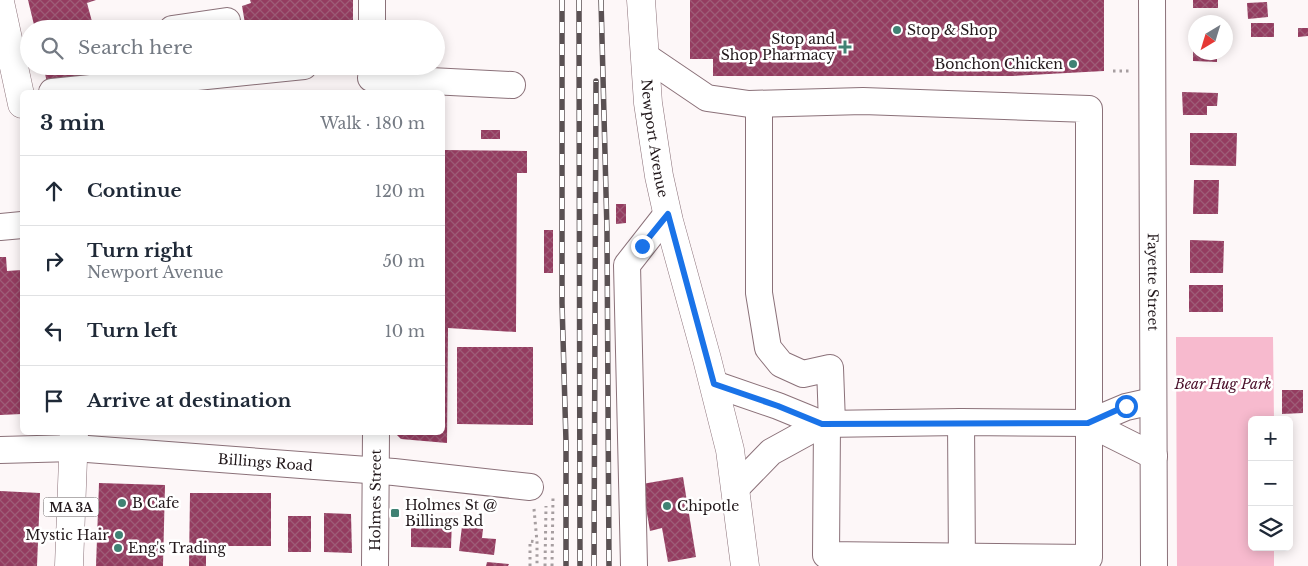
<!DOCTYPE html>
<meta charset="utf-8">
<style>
:root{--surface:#fff;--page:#f2f2f3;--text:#1f2937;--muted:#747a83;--line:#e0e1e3}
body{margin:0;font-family:"Libre Baskerville",serif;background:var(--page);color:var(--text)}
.controls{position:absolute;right:15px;bottom:15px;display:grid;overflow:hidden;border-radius:8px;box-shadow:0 2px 12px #0003}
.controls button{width:45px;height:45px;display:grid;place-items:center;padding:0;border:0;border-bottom:1px solid var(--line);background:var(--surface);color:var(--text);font:25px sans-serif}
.compass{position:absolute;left:1188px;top:15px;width:45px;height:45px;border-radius:50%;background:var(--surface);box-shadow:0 2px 12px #0003;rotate:218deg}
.stop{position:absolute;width:15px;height:15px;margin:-11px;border:4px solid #1a73e8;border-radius:50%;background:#fff}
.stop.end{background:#1a73e8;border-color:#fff;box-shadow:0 1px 5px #0008}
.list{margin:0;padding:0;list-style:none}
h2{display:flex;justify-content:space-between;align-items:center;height:65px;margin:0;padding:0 20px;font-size:21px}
h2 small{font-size:16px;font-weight:400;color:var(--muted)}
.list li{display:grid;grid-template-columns:32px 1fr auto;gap:15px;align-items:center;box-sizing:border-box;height:70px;padding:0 20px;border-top:1px solid var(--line)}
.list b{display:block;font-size:19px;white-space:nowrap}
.list p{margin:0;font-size:16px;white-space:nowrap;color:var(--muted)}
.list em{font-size:16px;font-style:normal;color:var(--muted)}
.icon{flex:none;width:28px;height:28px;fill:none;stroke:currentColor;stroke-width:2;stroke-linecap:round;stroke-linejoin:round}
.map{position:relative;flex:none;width:1308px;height:566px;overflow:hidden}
.search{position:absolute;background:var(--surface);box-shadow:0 2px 12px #0003;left:20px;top:20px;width:425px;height:55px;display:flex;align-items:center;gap:12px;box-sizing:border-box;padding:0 18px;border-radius:28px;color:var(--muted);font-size:19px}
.panel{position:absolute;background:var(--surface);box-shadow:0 2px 12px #0003;left:20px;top:90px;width:425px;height:345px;border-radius:8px}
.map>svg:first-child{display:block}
.park{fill:#f7bace}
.building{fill:url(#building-cross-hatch)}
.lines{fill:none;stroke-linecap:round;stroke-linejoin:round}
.minor-casing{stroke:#8b7179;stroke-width:28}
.major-casing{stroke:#8b7179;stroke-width:29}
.path{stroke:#a69ea0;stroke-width:3;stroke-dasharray:2.5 4;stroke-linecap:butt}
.minor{stroke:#fff;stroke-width:26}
.major{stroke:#fff;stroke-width:28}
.rail-casing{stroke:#5a5153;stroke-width:5.5}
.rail{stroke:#fff;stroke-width:4;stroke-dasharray:11;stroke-linecap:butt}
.route{stroke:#1a73e8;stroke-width:6}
.poi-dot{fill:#408274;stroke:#fff;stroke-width:2}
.labels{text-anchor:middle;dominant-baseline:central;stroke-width:5;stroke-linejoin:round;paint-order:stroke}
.shield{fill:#fff;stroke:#645d5f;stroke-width:1}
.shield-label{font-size:12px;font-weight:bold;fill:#22181b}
.poi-label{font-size:14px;fill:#22181b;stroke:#fff;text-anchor:start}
.street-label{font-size:14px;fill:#22181b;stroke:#fff}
.park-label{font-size:14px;font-style:italic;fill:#4a0e29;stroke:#fff}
</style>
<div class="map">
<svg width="1308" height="566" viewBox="0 0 1308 566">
<defs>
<pattern id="building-cross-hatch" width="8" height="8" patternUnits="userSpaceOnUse" patternTransform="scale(1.25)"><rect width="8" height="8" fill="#943c60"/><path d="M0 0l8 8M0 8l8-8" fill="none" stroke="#9e5c77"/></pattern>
</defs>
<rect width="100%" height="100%" fill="#fdf7f8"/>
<!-- park -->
<path class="park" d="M1176 337H1273L1274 420H1252V547H1274V566H1177Z"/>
<!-- building -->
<g class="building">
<path d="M28 0H96L87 3 94 29H35Z"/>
<path d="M250 0H353V29H246L242 6 251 3Z"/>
<path d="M690 0H1104V71L1013 76H713V59H690Z"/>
<rect x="1193" y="0" width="25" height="8"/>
<path d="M1267 2 1268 17 1248 19 1247 3Z"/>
<rect x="1251" y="23" width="23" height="14"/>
<path d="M1298 28H1308V36L1298 37Z"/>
<path d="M1193 31H1196V52H1217V62L1193 61Z"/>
<path d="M43 66H103L105 71 47 82Z"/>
<path d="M1182 92 1218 93 1217 106H1207V115H1183Z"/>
<rect x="442" y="117" width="3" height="21"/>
<rect x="481" y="130" width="19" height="9"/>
<path d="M1190 133H1237L1236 166 1190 165Z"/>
<path d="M442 150 527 151V173H517L516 332 448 328 447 443 401 439 394 432H442Z"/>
<path d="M1194 180H1219L1218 214H1193Z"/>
<path d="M616 204H626V223L616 224Z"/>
<rect x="544" y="230" width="9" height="43"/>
<path d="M1190 240 1224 241 1223 273H1190Z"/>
<path d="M0 257H6L7 271 22 270V414L0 415Z"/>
<rect x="1189" y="285" width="34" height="27"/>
<path d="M457 347H533V425L457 424Z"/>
<path d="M1282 390H1303V413L1282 414Z"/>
<path d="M683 477 696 557 668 562 662 528 650 531 642 484Z"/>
<path d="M99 483 165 485 163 566H96Z"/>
<path d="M0 491 40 493 37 566H0Z"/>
<path d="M190 493H271V546H206V566H189Z"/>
<path d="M324 513 351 514 352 553 324 552Z"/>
<rect x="288" y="516" width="23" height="36"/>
<path d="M411 518 452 519 451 548 411 547Z"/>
<path d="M462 526 483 529 482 538 496 539 494 555 459 551Z"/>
<path d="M487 562 509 564 508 566H486Z"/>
</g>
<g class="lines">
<!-- minor casing -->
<g class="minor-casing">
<g id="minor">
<path id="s1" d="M1152 0 1154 566"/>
<path d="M172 29 227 21"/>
<path d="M372 29V0"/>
<path d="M645 56 707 98 749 104 863 101 1089 109V558L826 555 827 424"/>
<path d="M371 78 512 85"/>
<path d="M52 92 304 66"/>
<path d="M759 104V293L768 348 781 364 803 374 830 368 832 423"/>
<path d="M0 227 22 225"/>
<path d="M714 384 778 406 822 424 961 422"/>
<path d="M1088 423 1154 456"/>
<path id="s2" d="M0 450 74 448 394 472 530 487"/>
<path d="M735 489 771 452 822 424"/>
<path id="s3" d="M375 566 376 432"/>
<path d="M634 566 627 265 667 214"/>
<path d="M962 566 961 422 1088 423 1126 407 1153 401"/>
</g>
</g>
<!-- major casing -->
<g class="major-casing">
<g id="major">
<path id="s4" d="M641 0 648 103 659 176 669 221 707 359 730 450 745 566"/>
<path d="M0 2 22 104"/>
<path d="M69 566 74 432"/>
</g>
</g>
<!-- path -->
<g class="path">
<path d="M1113 71H1129"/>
<path d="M534 509 537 542V566"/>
<path d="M530 566V541L537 542"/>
<path d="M545 566 546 506"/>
<path d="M552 566 553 497"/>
</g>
<!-- minor -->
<use href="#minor" class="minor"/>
<!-- major -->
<use href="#major" class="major"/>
<!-- rail casing -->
<g class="rail-casing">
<g id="rail">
<path d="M562 0V303L566 442V566"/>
<path d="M579 0 580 566"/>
<path d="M601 0 607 231 609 566"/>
<path d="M594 566 596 81"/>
</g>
</g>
<!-- rail -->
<use href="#rail" class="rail"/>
</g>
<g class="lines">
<!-- route -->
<path class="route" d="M642 246 668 214 714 384 778 406 822 424 1088 423 1126 406"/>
</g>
<!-- markers -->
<g class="poi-dot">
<circle cx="897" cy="30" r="5"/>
<path d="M842.5 39.5h5v5h5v5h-5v5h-5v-5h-5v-5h5z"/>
<circle cx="1073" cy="64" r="5"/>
<circle cx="122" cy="503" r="5"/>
<circle cx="667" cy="506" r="5"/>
<rect x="390" y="508" width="10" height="10" rx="2.5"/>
<circle cx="119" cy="535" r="5"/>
<circle cx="118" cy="548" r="5"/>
</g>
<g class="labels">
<!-- shield labels -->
<rect class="shield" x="43.5" y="497.5" width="55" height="19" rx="4"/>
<g class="shield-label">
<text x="71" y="507">MA 3A</text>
</g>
<!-- poi labels -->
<g class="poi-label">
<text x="907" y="30">Stop &amp; Shop</text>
<text x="835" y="39" text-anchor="end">Stop and<tspan x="835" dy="16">Shop Pharmacy</tspan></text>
<text x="1063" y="64" text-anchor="end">Bonchon Chicken</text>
<text x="132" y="503">B Cafe</text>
<text x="405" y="505">Holmes St @<tspan x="405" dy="16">Billings Rd</tspan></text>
<text x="677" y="506">Chipotle</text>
<text x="109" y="535" text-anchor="end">Mystic Hair</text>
<text x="128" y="548">Eng's Trading</text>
</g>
<!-- street labels -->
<g class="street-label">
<text stroke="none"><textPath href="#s4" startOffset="139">Newport Avenue</textPath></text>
<text stroke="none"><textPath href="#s1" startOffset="282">Fayette Street</textPath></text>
<text stroke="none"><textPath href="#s2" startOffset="266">Billings Road</textPath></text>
<text stroke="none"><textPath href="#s3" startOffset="66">Holmes Street</textPath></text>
</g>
<!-- park labels -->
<g class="park-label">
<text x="1223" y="384">Bear Hug Park</text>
</g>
</g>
</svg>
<div class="controls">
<button>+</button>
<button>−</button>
<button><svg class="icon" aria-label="layers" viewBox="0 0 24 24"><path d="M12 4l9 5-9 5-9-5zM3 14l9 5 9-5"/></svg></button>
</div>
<svg class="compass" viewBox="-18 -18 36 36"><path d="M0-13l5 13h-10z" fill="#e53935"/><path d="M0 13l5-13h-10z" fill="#747a83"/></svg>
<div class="stop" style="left:1126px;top:406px"></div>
<div class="stop end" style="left:642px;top:246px"></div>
<div class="search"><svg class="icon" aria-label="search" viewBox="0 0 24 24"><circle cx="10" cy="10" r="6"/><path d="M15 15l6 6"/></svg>Search here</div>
<section class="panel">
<h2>3 min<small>Walk · 180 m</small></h2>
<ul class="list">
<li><svg class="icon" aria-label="ahead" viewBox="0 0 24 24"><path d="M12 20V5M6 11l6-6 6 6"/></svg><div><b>Continue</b></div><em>120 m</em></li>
<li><svg class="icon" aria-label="right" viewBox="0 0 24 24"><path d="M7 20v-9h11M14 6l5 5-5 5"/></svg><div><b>Turn right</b><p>Newport Avenue</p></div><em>50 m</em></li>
<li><svg class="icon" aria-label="left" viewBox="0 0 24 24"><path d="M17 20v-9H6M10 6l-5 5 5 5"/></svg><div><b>Turn left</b></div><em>10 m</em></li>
<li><svg class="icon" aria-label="arrive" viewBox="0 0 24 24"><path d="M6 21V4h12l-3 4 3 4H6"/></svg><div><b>Arrive at destination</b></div></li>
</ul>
</section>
</div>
